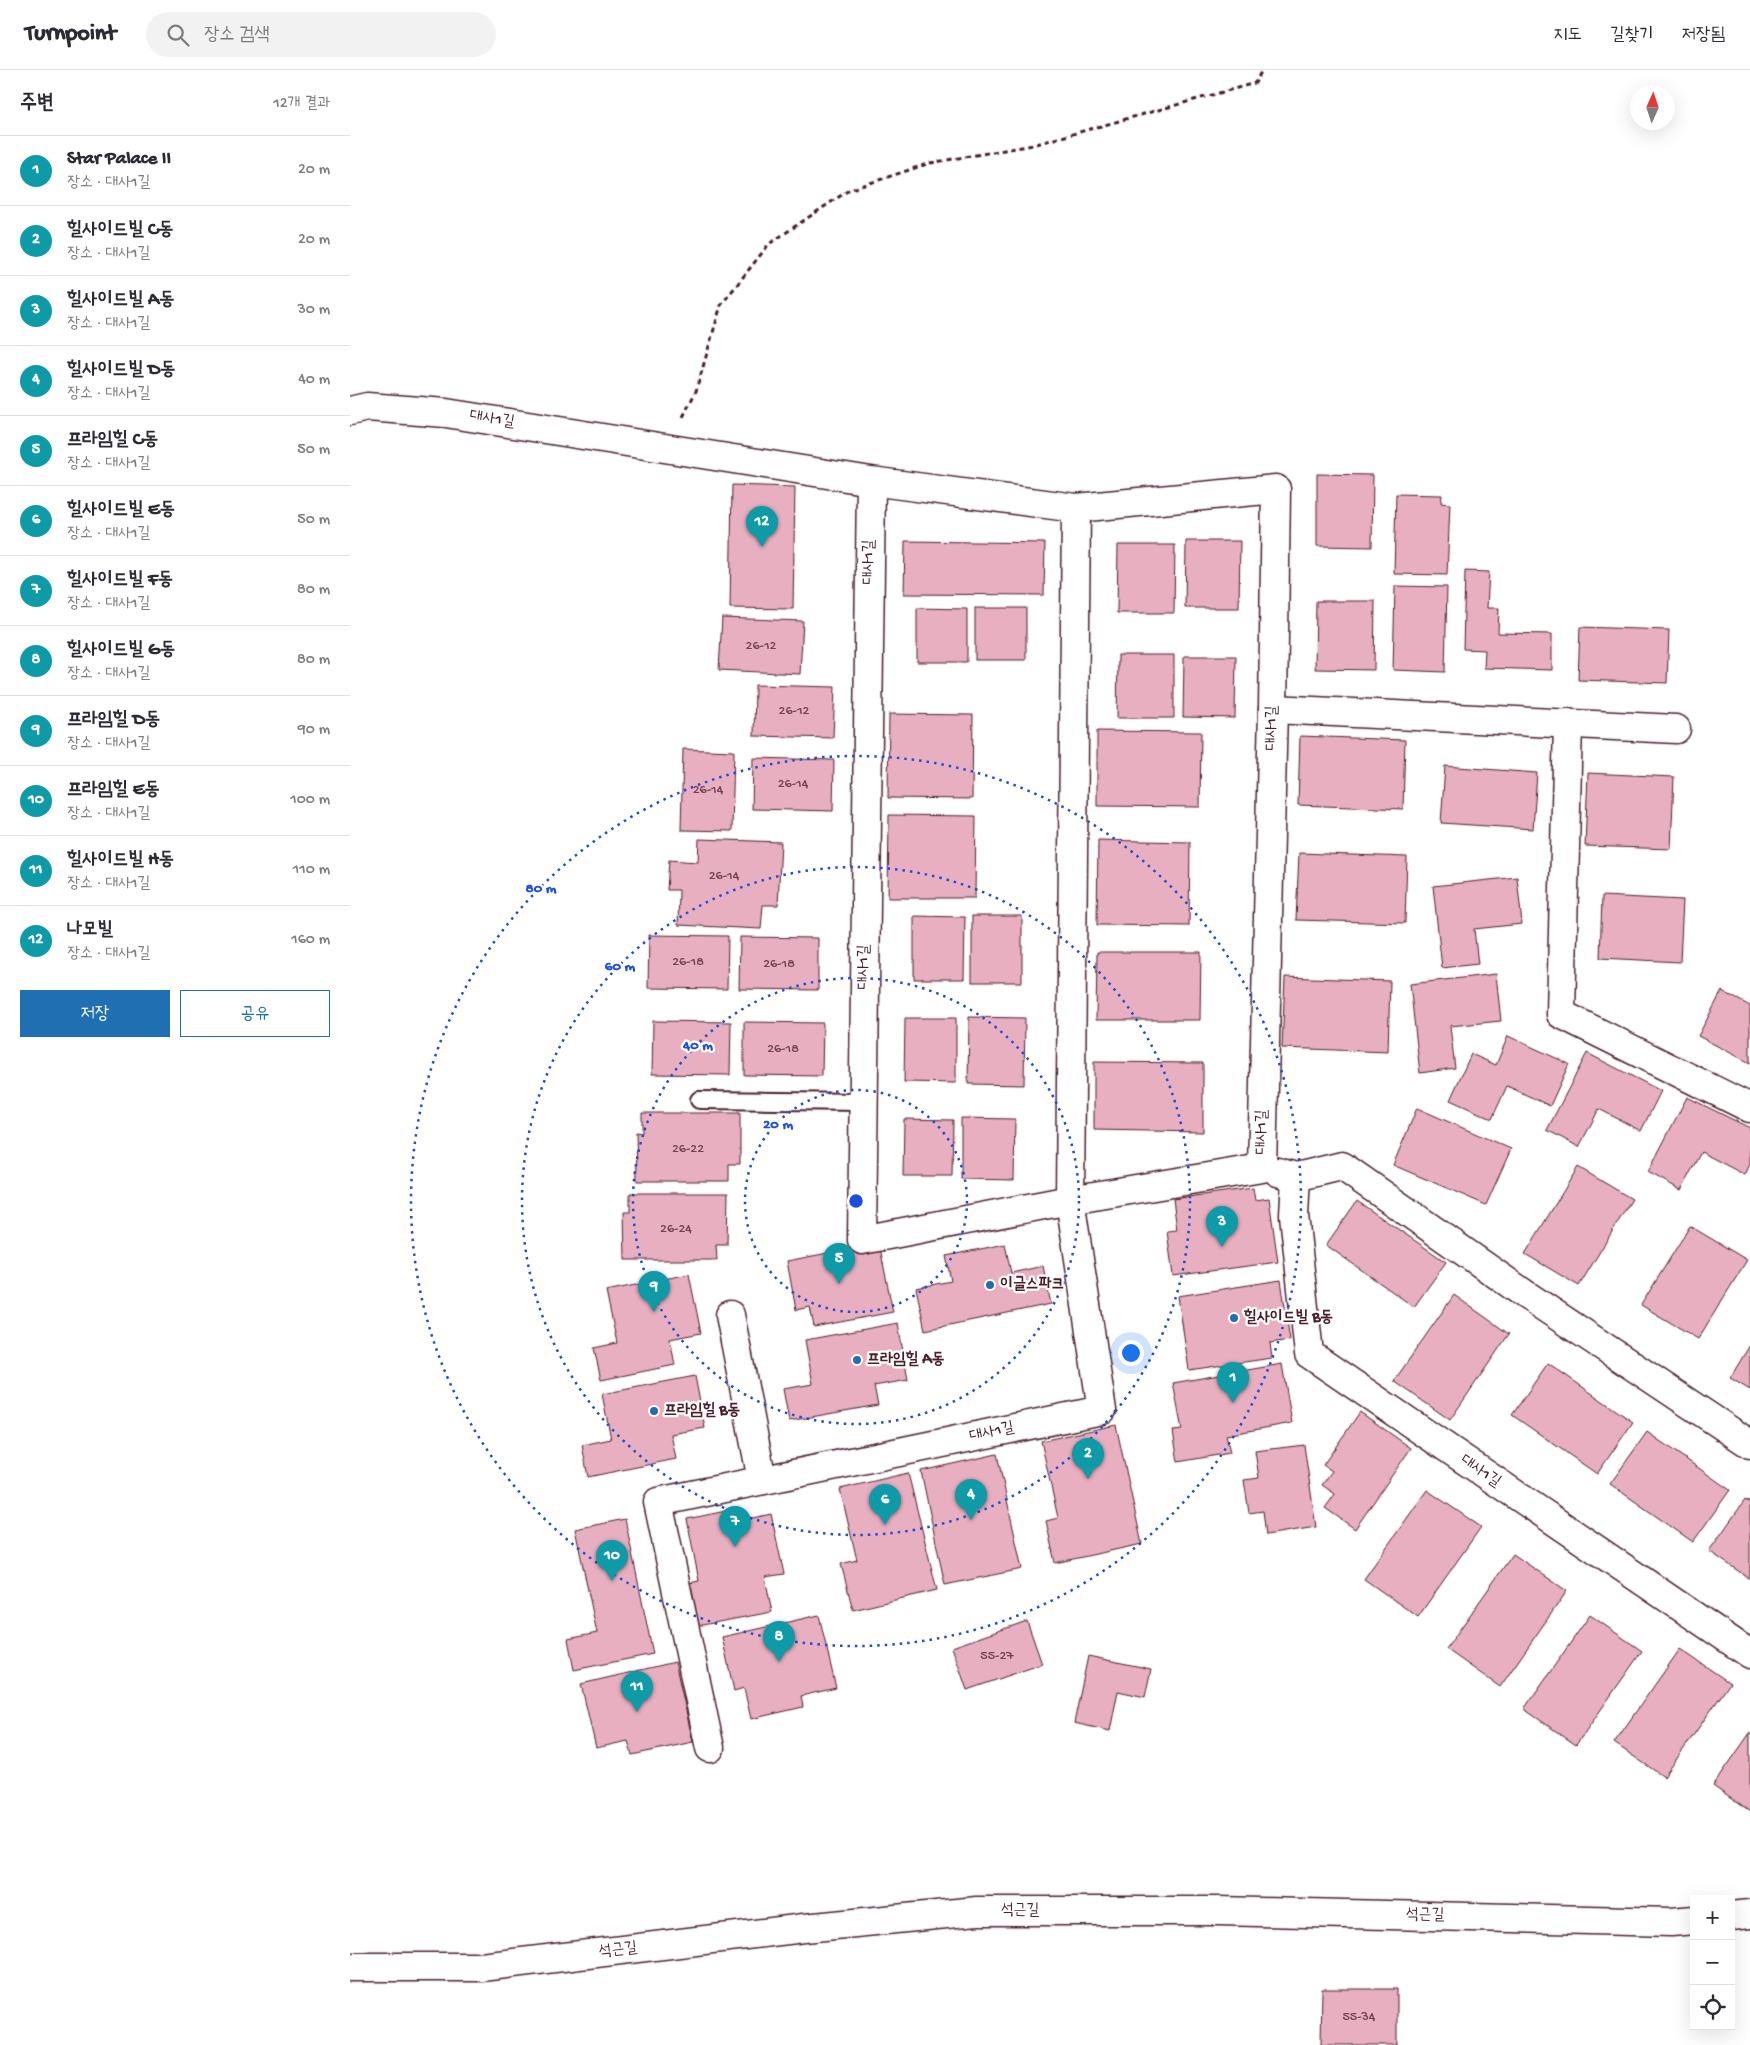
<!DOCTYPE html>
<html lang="ko">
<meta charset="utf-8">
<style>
:root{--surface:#fff;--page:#f2f2f3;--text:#2b2b33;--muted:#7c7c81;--line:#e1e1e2;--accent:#1f6fb2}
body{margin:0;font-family:"Gochi Hand","Poor Story",sans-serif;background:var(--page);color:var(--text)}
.controls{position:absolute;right:15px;bottom:15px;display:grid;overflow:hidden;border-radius:0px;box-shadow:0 5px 20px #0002}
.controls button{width:45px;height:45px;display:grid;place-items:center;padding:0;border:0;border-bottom:1px solid var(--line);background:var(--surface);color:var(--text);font:25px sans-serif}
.compass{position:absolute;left:1280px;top:15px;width:45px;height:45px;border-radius:50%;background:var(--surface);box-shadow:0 5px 20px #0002;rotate:3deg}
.you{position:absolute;left:780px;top:1282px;width:18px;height:18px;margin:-12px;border:4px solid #fff;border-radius:50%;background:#1a73e8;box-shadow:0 0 0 8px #1a73e833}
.badge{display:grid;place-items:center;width:32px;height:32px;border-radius:50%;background:var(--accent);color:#fff;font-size:16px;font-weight:700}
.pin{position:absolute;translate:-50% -41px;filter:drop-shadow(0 1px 2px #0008)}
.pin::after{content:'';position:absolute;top:26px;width:18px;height:15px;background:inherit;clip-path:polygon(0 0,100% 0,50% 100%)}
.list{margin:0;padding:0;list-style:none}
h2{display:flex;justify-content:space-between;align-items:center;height:65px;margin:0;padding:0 20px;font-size:21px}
h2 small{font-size:16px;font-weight:400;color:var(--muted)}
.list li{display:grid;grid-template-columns:32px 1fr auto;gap:15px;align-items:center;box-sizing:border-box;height:70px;padding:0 20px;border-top:1px solid var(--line)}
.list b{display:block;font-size:19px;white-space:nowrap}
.list p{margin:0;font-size:16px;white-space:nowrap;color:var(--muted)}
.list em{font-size:16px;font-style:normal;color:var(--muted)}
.actions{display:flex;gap:10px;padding:15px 20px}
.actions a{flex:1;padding:11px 0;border:1px solid var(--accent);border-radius:0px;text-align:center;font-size:18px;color:var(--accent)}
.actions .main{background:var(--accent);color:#fff}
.icon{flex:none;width:28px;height:28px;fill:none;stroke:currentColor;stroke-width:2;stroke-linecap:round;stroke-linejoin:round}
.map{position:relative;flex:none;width:1400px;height:1975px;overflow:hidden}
header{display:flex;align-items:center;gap:30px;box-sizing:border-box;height:70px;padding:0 25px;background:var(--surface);border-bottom:1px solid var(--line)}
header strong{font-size:24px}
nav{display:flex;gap:28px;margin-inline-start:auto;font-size:18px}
.search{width:350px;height:45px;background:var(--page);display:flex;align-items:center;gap:12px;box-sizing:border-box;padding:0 18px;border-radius:28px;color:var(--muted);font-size:19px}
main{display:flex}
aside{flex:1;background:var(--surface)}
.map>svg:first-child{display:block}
.building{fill:#e8afc0;stroke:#4a1f2b}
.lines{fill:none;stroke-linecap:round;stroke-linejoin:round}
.lane-casing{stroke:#4a1f2b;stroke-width:20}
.street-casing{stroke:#4a1f2b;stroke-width:31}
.path{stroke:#4a1f2b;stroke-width:3;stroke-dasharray:5 4;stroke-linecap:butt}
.lane{stroke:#fff;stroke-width:16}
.street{stroke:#fff;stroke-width:28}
.ring{fill:none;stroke:#1d4ed8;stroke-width:2.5;stroke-dasharray:2.5 5}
.poi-dot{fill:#1f6fb2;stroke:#fff;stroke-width:2}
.labels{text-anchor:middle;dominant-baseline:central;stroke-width:4.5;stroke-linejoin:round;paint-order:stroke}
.number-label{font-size:14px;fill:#724350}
.street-label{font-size:16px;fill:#4a1f2b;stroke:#fff}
.poi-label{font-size:16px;font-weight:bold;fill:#4a1f2b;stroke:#fff;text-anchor:start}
.centre{fill:#1d4ed8;stroke:#fff;stroke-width:2.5}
.ring-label{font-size:15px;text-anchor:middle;font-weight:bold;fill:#1d4ed8;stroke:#fff;stroke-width:4.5;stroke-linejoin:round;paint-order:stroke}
</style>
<header>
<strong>Turnpoint</strong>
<div class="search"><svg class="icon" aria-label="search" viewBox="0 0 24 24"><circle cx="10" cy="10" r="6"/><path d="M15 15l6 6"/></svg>장소 검색</div>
<nav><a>지도</a><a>길찾기</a><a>저장됨</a></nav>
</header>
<main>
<aside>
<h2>주변<small>12개 결과</small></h2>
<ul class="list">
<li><span class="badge" style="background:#0f9aa8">1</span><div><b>Star Palace II</b><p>장소 · 대사1길</p></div><em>20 m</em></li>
<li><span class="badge" style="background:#0f9aa8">2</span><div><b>힐사이드빌 C동</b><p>장소 · 대사1길</p></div><em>20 m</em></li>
<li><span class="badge" style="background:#0f9aa8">3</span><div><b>힐사이드빌 A동</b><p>장소 · 대사1길</p></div><em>30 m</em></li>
<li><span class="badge" style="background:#0f9aa8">4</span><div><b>힐사이드빌 D동</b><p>장소 · 대사1길</p></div><em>40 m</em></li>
<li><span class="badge" style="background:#0f9aa8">5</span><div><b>프라임힐 C동</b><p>장소 · 대사1길</p></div><em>50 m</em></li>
<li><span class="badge" style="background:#0f9aa8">6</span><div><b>힐사이드빌 E동</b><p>장소 · 대사1길</p></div><em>50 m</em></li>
<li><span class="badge" style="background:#0f9aa8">7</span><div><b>힐사이드빌 F동</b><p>장소 · 대사1길</p></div><em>80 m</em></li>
<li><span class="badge" style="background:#0f9aa8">8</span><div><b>힐사이드빌 G동</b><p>장소 · 대사1길</p></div><em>80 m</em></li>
<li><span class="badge" style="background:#0f9aa8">9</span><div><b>프라임힐 D동</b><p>장소 · 대사1길</p></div><em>90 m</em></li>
<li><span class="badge" style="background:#0f9aa8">10</span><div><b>프라임힐 E동</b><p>장소 · 대사1길</p></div><em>100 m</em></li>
<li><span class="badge" style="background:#0f9aa8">11</span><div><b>힐사이드빌 H동</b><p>장소 · 대사1길</p></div><em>110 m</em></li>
<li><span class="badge" style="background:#0f9aa8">12</span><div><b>나모빌</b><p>장소 · 대사1길</p></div><em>160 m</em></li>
</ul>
<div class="actions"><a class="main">저장</a><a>공유</a></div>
</aside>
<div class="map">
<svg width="1400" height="1975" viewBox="0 0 1400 1975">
<rect width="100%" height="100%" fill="#fff"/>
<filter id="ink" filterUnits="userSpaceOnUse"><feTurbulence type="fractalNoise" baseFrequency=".02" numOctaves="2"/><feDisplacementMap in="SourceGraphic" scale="10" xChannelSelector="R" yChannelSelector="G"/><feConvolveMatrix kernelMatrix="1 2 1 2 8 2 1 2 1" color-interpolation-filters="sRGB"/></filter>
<g filter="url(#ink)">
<!-- building -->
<g class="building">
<path d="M967 404 1023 405 1022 477 967 476Z"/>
<path d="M382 415 445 417 443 539 380 538Z"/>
<path d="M1046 424 1092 425 1091 433 1100 434 1097 505 1044 504Z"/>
<path d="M555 471 695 473 694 525 554 524Z"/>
<path d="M836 471H890L889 538H835Z"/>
<path d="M768 475H825L824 543H767Z"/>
<path d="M1115 501 1139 502 1137 538H1149L1148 563 1202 564V600L1134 598 1135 580 1113 579Z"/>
<path d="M1045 516 1097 517 1095 602 1043 600Z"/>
<path d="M966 531H1025L1024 600 965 599Z"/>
<path d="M567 538 617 539V592H567Z"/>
<rect x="625" y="538" width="51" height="52"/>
<path d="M372 548 453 551 450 604 369 600Z"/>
<path d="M1230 557 1319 560 1317 613 1228 610Z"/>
<path d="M768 585H824V648H767Z"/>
<path d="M834 586H886L885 648 833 647Z"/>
<path d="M405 615 485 617 483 668 404 666Z"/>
<path d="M539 644 623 645 622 729 538 728Z"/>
<path d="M747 661 851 662 850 737 747 736Z"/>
<path d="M950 666 1055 670 1053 739 948 735Z"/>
<path d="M333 679 384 681 382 761 331 760Z"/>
<path d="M403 688 484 690 483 741 402 739Z"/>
<path d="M1095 696 1187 703 1183 759 1091 753Z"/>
<path d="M1238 703 1324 707 1321 779 1235 776Z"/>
<path d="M539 745 626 746 625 828H538Z"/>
<path d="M349 769 431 772 428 835H413L411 859 328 855 329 820H317L319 790 348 792Z"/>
<path d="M748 770 840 772 839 856 747 855Z"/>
<path d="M949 783 1057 787 1055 853 946 850Z"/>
<path d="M1167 807 1172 854 1124 859 1128 894 1092 898 1083 816Z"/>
<path d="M1252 826 1333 830 1330 892 1250 888Z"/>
<path d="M564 846 615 847 614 909H564Z"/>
<rect x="622" y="846" width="50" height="66"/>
<path d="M299 865 378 866 377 919 298 918Z"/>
<path d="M390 867 468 868V920L389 919Z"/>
<path d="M747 882H851L850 950H746Z"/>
<path d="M1146 904 1151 951 1100 956 1105 998 1070 1003 1060 914Z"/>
<path d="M935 907 1040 911 1038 982 932 978Z"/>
<path d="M1372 921 1400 936V993L1348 966Z"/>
<path d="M619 947 675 948 674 1015 618 1014Z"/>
<path d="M555 948H606V1013L554 1012Z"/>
<path d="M303 951 381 952 380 1005 302 1004Z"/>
<path d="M394 952 473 953 472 1006 394 1005Z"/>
<path d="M1158 966 1219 994 1200 1036 1157 1016 1142 1049 1100 1030 1121 984 1146 995Z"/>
<path d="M1237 983 1311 1021 1291 1061 1249 1039 1229 1077 1197 1060Z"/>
<path d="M744 992 853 993V1062L744 1060Z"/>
<path d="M1337 1027 1400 1058V1094L1395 1105 1351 1082 1331 1120 1298 1102Z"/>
<path d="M1067 1038 1161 1079 1136 1135 1043 1095Z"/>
<path d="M292 1043H390V1094H379V1111H287L286 1062 292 1063Z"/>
<path d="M611 1048 665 1049 664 1110 611 1109Z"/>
<path d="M554 1049 603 1050 602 1106H553Z"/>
<path d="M1228 1097 1282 1129 1229 1216 1175 1184Z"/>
<path d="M903 1118 905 1130 919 1128 928 1192 823 1206 817 1161 827 1160 823 1129Z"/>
<path d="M280 1123H378L377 1175H366L367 1190H275L274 1142H280Z"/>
<path d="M1007 1131 1096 1192 1064 1237 976 1175Z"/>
<path d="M1340 1156 1397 1190 1348 1269 1291 1235Z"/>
<path d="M529 1173 543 1242 464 1257 460 1237 446 1240 437 1191Z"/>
<path d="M655 1174 661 1203 693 1196 701 1234 575 1260 566 1218 601 1211 596 1186Z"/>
<path d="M339 1204 351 1263 320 1269 325 1295 251 1310 244 1278 267 1273 256 1221Z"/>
<path d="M931 1210 940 1270 920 1273 922 1288 839 1300 828 1226Z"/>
<path d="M1104 1225 1159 1264 1100 1350 1044 1311Z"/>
<path d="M548 1253 558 1310 524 1316 528 1335 439 1351 433 1319 463 1314 455 1270Z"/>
<path d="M1400 1275V1320L1380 1308Z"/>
<path d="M1198 1293 1283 1352 1247 1404 1162 1345Z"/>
<path d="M932 1294 942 1353 876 1365 880 1383 828 1392 823 1361 832 1360 823 1313Z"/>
<path d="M345 1306 355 1358 321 1364 326 1389 238 1407 232 1375 261 1369 252 1324Z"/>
<path d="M1010 1342 1061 1378 1005 1459 975 1438 985 1424 972 1415 982 1401 973 1395Z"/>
<path d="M766 1355 792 1474 705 1493 696 1451 708 1448 691 1371Z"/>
<path d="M1297 1362 1380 1420 1343 1472 1260 1414Z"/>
<path d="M954 1375 966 1457 916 1465 913 1441 899 1443 894 1410 909 1408 905 1381Z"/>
<path d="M647 1384 672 1499 595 1515 571 1401Z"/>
<path d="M558 1403 587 1520 503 1540 491 1494 507 1490 490 1419Z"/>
<path d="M1077 1420 1131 1457 1068 1547 1014 1509Z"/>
<path d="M1395 1430 1400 1433V1509L1359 1481Z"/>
<path d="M386 1439 389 1451 421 1444 434 1504 415 1507 422 1542 347 1556 339 1513 349 1511 337 1449Z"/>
<path d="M275 1449 303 1584 224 1600 218 1569 247 1563 225 1459Z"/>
<path d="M1163 1484 1217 1521 1150 1617 1096 1579Z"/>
<path d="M469 1545 486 1618 451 1626 453 1637 401 1649 394 1618 384 1621 372 1567Z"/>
<path d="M1240 1545 1292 1581 1226 1675 1174 1639Z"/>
<path d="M677 1551 692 1594 617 1620 602 1577Z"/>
<path d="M1330 1579 1380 1613 1314 1707 1264 1673Z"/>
<path d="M738 1586 801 1599 795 1627 768 1621 760 1661 724 1653Z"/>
<path d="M325 1592 343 1672 282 1685 278 1671 246 1678 231 1614Z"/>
<path d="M1400 1663V1742L1363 1716Z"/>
<path d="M972 1919H1047V1975H971Z"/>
</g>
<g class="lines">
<!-- lane casing -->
<g class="lane-casing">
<path id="lane" d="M349 1030 513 1032"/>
</g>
<!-- street casing -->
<g class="street-casing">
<g id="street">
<path d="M0 341 17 337 96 343 521 411 726 438 926 419 923 639 912 1098 720 1130 512 1170 521 411"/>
<path d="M923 639 1326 659"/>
<path d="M1218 653 1211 944 1400 1038"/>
<path d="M928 1102 946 1107 992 1096 1176 1225 1400 1374"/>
<path d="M946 1107 944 1145 959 1284 1400 1584"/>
<path d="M380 1245 412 1410"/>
<path d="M360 1678 308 1432 752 1340 720 1130 726 438"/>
<path d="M1381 1846 1400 1844"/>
<path d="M0 1897H131L454 1858 627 1841H869L1321 1852 1344 1850"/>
</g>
</g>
<!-- path -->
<path class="path" d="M333 347 346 321 371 235 419 174 499 120 580 93 683 75 905 13 912 0"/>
<!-- lane -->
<use href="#lane" class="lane"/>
<!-- street -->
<use href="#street" class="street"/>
</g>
</g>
<!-- distance rings -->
<g class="ring">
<circle cx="506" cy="1131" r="111"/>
<circle cx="506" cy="1131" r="223"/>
<circle cx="506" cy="1131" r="334"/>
<circle cx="506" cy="1131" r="445"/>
</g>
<!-- markers -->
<g class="poi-dot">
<circle cx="640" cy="1215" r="5"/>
<circle cx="884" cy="1248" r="5"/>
<circle cx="507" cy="1290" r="5"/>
<circle cx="304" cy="1341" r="5"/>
</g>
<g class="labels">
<!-- number labels -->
<g class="number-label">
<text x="411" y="576">26-12</text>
<text x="444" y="641">26-12</text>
<text x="443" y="714">26-14</text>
<text x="358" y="720">26-14</text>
<text x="374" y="806">26-14</text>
<text x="338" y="892">26-18</text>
<text x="429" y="894">26-18</text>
<text x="433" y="979">26-18</text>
<text x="338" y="1079">26-22</text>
<text x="326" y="1159">26-24</text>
<text x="647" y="1586">55-27</text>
<text x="1009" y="1947">55-34</text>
</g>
<!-- street labels -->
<g class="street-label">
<text transform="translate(142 350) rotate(9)">대사1길</text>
<text transform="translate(520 492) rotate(-89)">대사1길</text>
<text transform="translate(923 658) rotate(-89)">대사1길</text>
<text transform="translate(515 897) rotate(-89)">대사1길</text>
<text transform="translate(913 1062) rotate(-89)">대사1길</text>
<text transform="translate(642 1363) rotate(-12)">대사1길</text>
<text transform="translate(1130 1402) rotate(34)">대사1길</text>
<text x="670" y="1841">석근길</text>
<text transform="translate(1075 1846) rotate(1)">석근길</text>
<text transform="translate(268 1881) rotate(-7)">석근길</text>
</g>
<!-- poi labels -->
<g class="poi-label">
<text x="650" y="1215">이글스파크</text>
<text x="894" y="1248">힐사이드빌 B동</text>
<text x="517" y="1290">프라임힐 A동</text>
<text x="314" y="1341">프라임힐 B동</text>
</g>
</g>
<circle cx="506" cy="1131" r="8" class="centre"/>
<g class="ring-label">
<text x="191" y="822">80 m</text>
<text x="270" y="900">60 m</text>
<text x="348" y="979">40 m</text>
<text x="428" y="1058">20 m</text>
</g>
</svg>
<div class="controls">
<button>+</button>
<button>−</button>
<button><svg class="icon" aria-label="locate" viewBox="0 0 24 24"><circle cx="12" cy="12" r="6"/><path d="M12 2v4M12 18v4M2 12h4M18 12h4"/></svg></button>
</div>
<svg class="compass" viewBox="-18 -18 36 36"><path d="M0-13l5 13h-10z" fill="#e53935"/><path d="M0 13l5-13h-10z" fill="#7c7c81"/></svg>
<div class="you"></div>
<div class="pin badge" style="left:883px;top:1333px;background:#0f9aa8">1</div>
<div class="pin badge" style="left:738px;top:1409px;background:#0f9aa8">2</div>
<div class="pin badge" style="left:872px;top:1177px;background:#0f9aa8">3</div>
<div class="pin badge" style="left:621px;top:1450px;background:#0f9aa8">4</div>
<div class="pin badge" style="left:489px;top:1214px;background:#0f9aa8">5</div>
<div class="pin badge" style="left:535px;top:1455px;background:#0f9aa8">6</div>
<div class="pin badge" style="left:385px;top:1477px;background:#0f9aa8">7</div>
<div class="pin badge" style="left:429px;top:1592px;background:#0f9aa8">8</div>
<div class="pin badge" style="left:304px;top:1242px;background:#0f9aa8">9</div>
<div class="pin badge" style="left:262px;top:1511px;background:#0f9aa8">10</div>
<div class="pin badge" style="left:287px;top:1642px;background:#0f9aa8">11</div>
<div class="pin badge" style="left:412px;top:477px;background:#0f9aa8">12</div>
</div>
</main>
